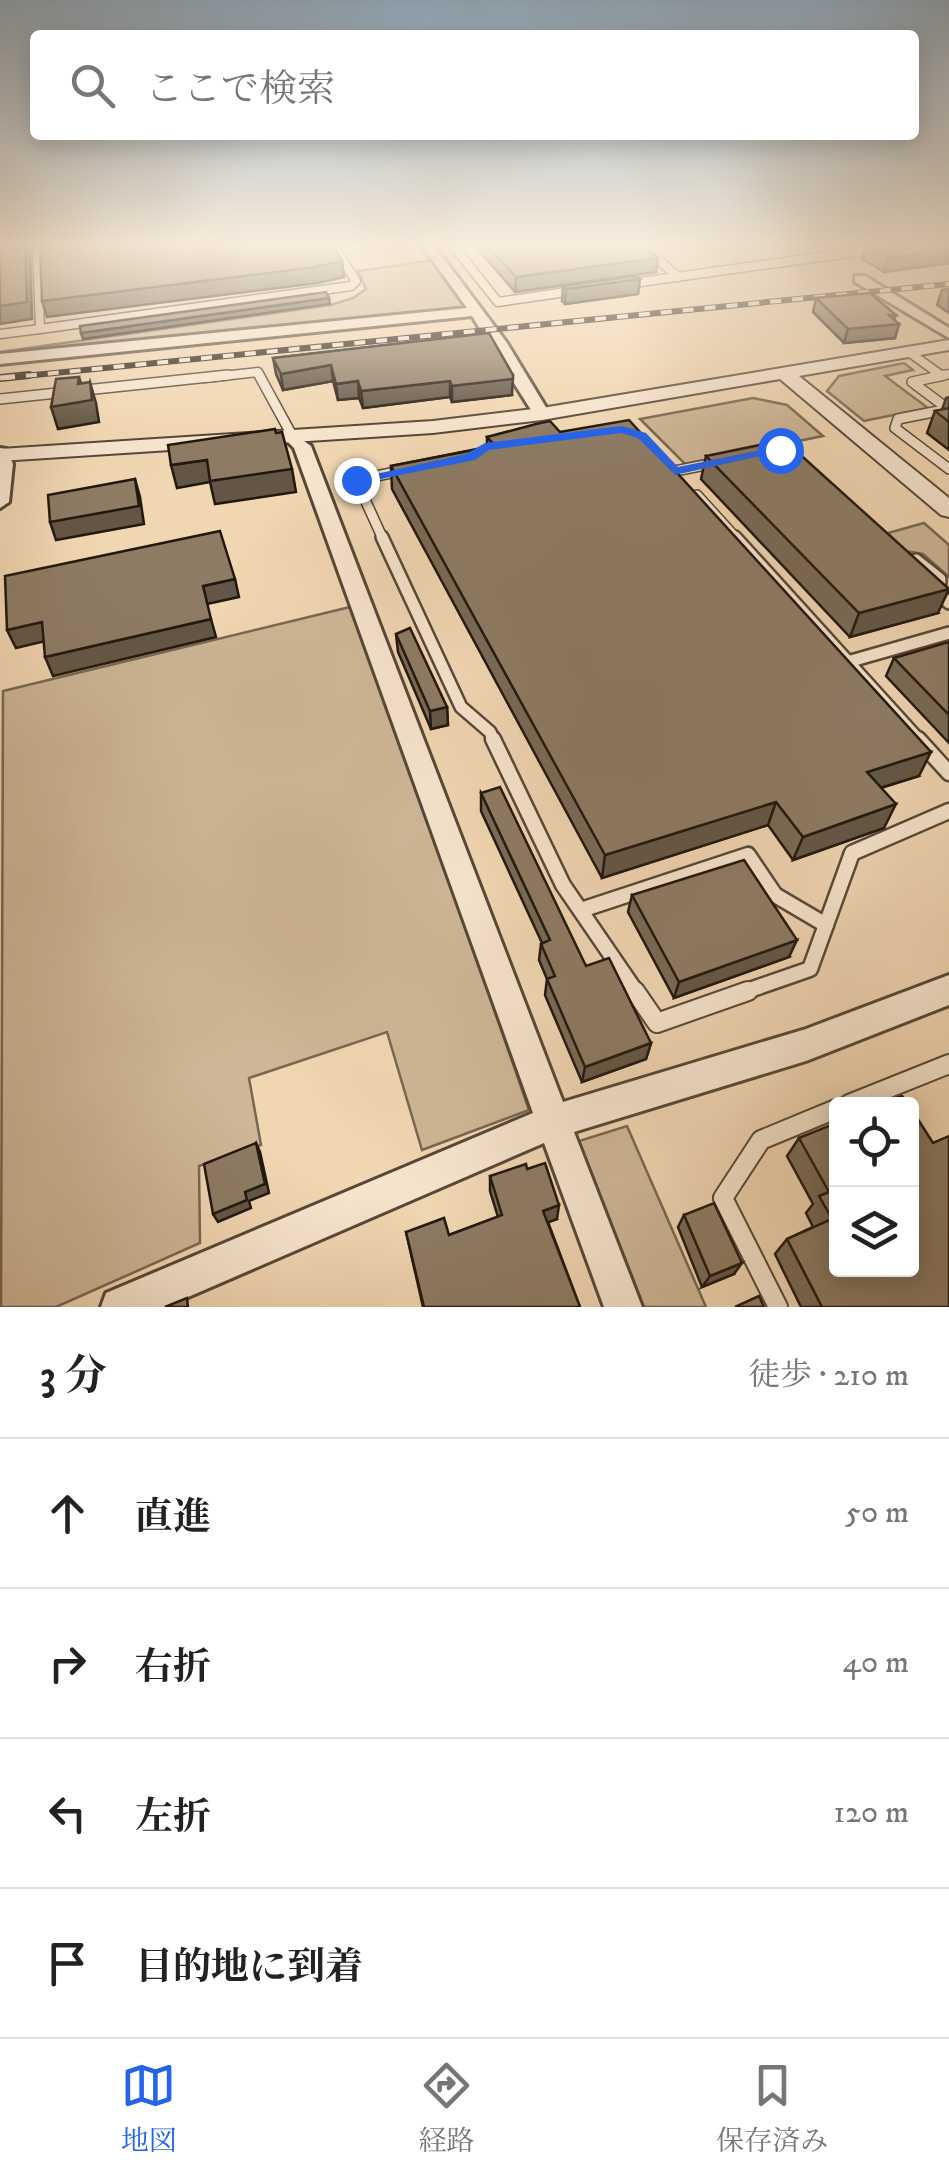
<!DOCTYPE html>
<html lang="ja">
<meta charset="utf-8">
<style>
:root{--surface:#fff;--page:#f6f6f6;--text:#222;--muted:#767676;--line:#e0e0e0;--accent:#2563eb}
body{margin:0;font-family:"IM FELL DW Pica","Noto Serif JP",serif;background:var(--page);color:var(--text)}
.controls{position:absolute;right:30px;bottom:30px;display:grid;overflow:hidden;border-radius:10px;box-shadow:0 5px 25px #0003}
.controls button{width:90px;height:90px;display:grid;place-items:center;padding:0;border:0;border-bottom:2px solid var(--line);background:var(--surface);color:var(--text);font:50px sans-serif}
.stop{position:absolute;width:30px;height:30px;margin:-22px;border:8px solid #2563eb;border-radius:50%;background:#fff}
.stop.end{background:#2563eb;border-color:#fff;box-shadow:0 2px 10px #0008}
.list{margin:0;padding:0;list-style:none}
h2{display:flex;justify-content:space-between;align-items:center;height:130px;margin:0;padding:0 40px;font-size:42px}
h2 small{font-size:32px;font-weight:400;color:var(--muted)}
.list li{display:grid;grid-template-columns:65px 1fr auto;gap:30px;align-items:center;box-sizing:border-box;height:150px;padding:0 40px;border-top:2px solid var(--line)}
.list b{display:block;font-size:38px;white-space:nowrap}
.list em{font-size:32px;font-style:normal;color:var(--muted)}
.icon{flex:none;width:55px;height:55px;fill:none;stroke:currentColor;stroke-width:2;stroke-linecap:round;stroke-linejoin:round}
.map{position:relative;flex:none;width:949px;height:1307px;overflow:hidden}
.search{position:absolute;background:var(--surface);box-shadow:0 5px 25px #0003;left:30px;right:30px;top:30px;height:110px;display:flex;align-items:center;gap:25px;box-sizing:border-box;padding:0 35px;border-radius:10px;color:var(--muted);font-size:38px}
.sheet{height:730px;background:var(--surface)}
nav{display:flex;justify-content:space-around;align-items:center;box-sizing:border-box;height:140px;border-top:2px solid var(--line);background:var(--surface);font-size:28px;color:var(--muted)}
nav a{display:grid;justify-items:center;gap:5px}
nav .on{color:var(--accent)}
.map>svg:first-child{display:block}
.green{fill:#ceb696;stroke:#786752;stroke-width:2.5}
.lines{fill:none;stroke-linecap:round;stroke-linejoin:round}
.service-far4-casing{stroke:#554838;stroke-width:11}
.service-far3-casing{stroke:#554838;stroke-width:12}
.service-far2-casing{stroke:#554838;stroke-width:16}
.service-far1-casing{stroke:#554838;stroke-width:19}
.service-casing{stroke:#554838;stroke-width:22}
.minor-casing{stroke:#554838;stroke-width:6}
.tertiary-casing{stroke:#554838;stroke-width:4}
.service-far4{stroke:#f6e4cd;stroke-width:8}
.service-far3{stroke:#f6e4cd;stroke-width:9}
.service-far2{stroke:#f6e4cd;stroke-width:11}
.service-far1{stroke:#f6e4cd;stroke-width:14}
.service{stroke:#f6e4cd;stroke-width:18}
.minor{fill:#f6e4cd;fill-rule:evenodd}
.tertiary{fill:#f6e4cd;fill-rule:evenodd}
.rail-far1-casing{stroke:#21180f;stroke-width:6}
.rail-casing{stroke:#21180f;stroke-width:8}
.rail-far1{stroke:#f6e4cd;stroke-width:4;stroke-dasharray:11;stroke-linecap:butt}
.rail{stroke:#f6e4cd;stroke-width:5;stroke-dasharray:15;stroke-linecap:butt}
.wall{fill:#796a56;stroke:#21180f;stroke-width:2.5}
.shaded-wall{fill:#635646;stroke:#21180f;stroke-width:2.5}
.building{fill:#8d7b64;stroke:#21180f;stroke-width:2.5}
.route{fill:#2563eb}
</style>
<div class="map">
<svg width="949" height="1307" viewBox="0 0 949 1307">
<rect width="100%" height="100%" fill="#f1d6b2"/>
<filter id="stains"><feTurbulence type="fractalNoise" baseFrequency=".002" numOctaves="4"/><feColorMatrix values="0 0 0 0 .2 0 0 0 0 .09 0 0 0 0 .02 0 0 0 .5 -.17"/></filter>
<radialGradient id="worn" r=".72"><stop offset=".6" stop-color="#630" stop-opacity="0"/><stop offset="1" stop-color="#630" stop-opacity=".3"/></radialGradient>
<!-- green -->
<g class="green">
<path d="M434 260 467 309 0 355V352L331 305 353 298 366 289 358 271Z"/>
<path d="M904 363 913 370 885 376 928 408 864 421 827 391 839 376Z"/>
<path d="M753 398 787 405 823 436 685 464 640 419Z"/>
<path d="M924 523 949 545V577L923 554 899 550 888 533Z"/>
<path d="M354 606 529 1110 422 1150 387 1032 249 1078 261 1145 199 1166 200 1243 56 1307H1L3 691Z"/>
<path d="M627 1126 706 1307H644L579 1141Z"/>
</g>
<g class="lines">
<!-- service-far4 casing -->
<g class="service-far4-casing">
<g id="service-far4">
<path d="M454 247 498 302 573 291"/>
<path d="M644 247 678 277"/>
<path d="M626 284 892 247"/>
<path d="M40 329 351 286 356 281 334 247"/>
<path d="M0 334 40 329 37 247"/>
<path d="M909 352 942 376"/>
<path d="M204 378 258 372 261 378"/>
<path d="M932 378 949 374"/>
</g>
</g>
<!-- service-far3 casing -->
<g class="service-far3-casing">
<g id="service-far3">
<path d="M259 375 294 439"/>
<path d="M944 375 912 382 948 409"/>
<path d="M0 399 228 375"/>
<path d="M949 409 898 419 895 428 949 469"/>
<path d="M675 471 715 463"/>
<path d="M697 495 737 539"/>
<path d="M383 539 356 480 406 470"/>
</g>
</g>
<!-- service-far2 casing -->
<g class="service-far2-casing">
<g id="service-far2">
<path d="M382 537 461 707 490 732 494 741"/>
<path d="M735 537 920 741"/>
<path d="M916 560 940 579 939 594 949 603"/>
<path d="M851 661 949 633"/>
</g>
</g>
<!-- service-far1 casing -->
<g class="service-far1-casing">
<g id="service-far1">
<path d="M493 739 563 885 637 993"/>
<path d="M918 739 949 773"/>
<path d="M581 910 748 855 775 895 826 925"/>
<path d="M741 993 810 969 852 853 949 811"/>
</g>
</g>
<!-- service casing -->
<g class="service-casing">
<g id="service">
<path d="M635 991 657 1023 748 991"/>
<path d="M849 1104 949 1064"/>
<path d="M778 1307 723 1198 761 1140 836 1109"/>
</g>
</g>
<!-- minor casing -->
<g class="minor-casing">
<g id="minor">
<path d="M423 247H435L507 343 550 414 548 418H536L472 316 0 364V354L467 308Z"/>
<path d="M855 276H865L949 328V338L855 282Z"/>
<path d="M294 434 311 446 563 1102 806 1029 949 975V1005L806 1061 574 1132 642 1307H604L544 1143 165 1307H101L106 1293 533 1113 294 448 285 439Z"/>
<path d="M0 448 6 449 13 464 9 502 0 508Z"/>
</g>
</g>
<!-- tertiary casing -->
<g class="tertiary-casing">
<path id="tertiary" d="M949 340V350L799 376 949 498V517L941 515 780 379 542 420 433 433 0 461V449L433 421 542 408Z"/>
</g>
<!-- service-far4 -->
<use href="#service-far4" class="service-far4"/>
<!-- service-far3 -->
<use href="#service-far3" class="service-far3"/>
<!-- service-far2 -->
<use href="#service-far2" class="service-far2"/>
<!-- service-far1 -->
<use href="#service-far1" class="service-far1"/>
<!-- service -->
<use href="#service" class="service"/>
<!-- minor -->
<use href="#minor" class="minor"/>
<!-- tertiary -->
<use href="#tertiary" class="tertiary"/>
<!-- rail-far1 casing -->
<g class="rail-far1-casing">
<path id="rail-far1" d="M4 378 949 284"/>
</g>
<!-- rail casing -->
<g class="rail-casing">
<path id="rail" d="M0 378 29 375"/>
</g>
<!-- rail-far1 -->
<use href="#rail-far1" class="rail-far1"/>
<!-- rail -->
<use href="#rail" class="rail"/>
</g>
<!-- wall -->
<g class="wall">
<path d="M476 247H645L656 272 515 292Z"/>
<path d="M866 247H949V263L884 272 862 259Z"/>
<path d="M640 279 638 294 565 304 562 301 563 286Z"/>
<path d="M949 289V313L937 305 942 290Z"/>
<path d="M816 298 894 320 899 324 895 338 844 343 813 312Z"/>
<path d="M489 333 512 395 452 402 450 397 363 408 359 398 338 400 333 381 283 390 276 374 273 358Z"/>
<path d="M949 397V450L927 433 935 411 942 410 946 398Z"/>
<path d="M560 432 919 776 881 788 884 828 793 860 768 825 602 878 392 489 391 466 487 447V437Z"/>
<path d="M706 456 938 613 850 637 701 479Z"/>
<path d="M396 634 447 707 448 725 431 729 398 652Z"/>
<path d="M949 642V743L886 676 894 658Z"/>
<path d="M481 793 586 966 651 1043 646 1059 582 1082 545 995 547 979 539 960 541 944 542 943 481 811Z"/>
<path d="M632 895 789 957 674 998 628 912Z"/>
<path d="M799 1138 949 1307H801L775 1254 787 1239 813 1227 806 1213 813 1204 787 1156Z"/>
<path d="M527 1169 557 1219 548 1222 580 1307H423L406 1232 449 1235 498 1217 490 1191V1176Z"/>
<path d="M684 1215 734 1274 702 1287 678 1227Z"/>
</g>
<!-- shaded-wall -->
<g class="shaded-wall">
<path d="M25 247H30L32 319 0 324V306Z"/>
<path d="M949 250V263L884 272 888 258Z"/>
<path d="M658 258 656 272 515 292 516 277Z"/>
<path d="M342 261 344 277 318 283 47 317 42 301Z"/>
<path d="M640 279 638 294 565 304 566 289Z"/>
<path d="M329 298 330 304 83 339 81 333Z"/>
<path d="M889 315H896L893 324H899L895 338 844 343 848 329Z"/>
<path d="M331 365 333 381 283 390 281 374Z"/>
<path d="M513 375 512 395 452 402V386Z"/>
<path d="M79 377 86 398 90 382 96 403 99 422 58 429 51 407 78 384Z"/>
<path d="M358 381 359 398 338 400 336 384Z"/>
<path d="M450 381V397L363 408 361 391Z"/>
<path d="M207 460 292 469 296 492 215 504 210 482 177 488 171 465Z"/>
<path d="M135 479 140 497 144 524 56 540 50 522Z"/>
<path d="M235 579 239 597 207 604 203 586Z"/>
<path d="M949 589 938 613 850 637 859 613Z"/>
<path d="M211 619 216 637 53 676 45 657Z"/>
<path d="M42 622 50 640 16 648 7 630Z"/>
<path d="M447 707 448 725 431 729 430 711Z"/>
<path d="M931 752 919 776 857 795 867 772Z"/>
<path d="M776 802 768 825 602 878 605 855Z"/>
<path d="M896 804 884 828 793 860 803 837Z"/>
<path d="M797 940 789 957 674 998 679 982Z"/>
<path d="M651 1043 646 1059 582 1082 585 1067Z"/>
<path d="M256 1143 260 1152 269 1193 249 1201 251 1208 218 1222 213 1214Z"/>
<path d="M559 1205 557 1219 541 1225 543 1211Z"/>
<path d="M742 1263 734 1274 702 1287 710 1276Z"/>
</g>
<!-- building -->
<g class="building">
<path d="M0 247H25L27 302 0 306Z"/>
<path d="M40 247H334L342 261 316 267 42 301Z"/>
<path d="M489 247H645L658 258 516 277Z"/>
<path d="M871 247H949V250L888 258Z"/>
<path d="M636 276 640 279 566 289 563 286Z"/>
<path d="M326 292 329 298 81 333 80 326Z"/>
<path d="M870 293 896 315H889L899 324 848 329 816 298Z"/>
<path d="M489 333 513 375V379L452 386 450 381 361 391 358 381 336 384 331 365 281 374 273 358Z"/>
<path d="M79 377 78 384 90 382 92 400 51 407 56 379Z"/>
<path d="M949 408V422L935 411Z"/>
<path d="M629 420 931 752 867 772 896 804 803 837 776 802 605 855 391 466 495 446 487 437 536 424 550 421 560 432Z"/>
<path d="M275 429 276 433 282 432 292 469 210 481 207 460 171 465 168 445Z"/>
<path d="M784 440 949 589 859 613 706 456Z"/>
<path d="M135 479 139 506 50 522 48 495Z"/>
<path d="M220 531 235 579 203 586 211 619 45 657 42 622 7 630 5 576Z"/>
<path d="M410 628 447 707 430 711 396 634Z"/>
<path d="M949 642V715L894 658Z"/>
<path d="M500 787 586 966 609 958 651 1043 585 1067 547 979 555 976 541 944 550 940 481 793Z"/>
<path d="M744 860 797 940 679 982 632 895Z"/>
<path d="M902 1096 908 1104H880Z"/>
<path d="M912 1110 933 1143 949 1136V1307H822L787 1239 832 1219 819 1196 829 1192 799 1138 836 1123V1270H912Z"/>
<path d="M256 1143 265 1184 245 1192 247 1200 213 1214 204 1164Z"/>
<path d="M545 1163 559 1205 543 1211 580 1307H424L406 1232 444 1218 449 1235 502 1215 490 1176 526 1164 527 1169Z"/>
<path d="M714 1203 742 1263 710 1276 684 1215Z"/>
<path d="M759 1296 764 1307H735Z"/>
<path d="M187 1298 188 1307H165Z"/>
</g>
<!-- sky -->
<linearGradient id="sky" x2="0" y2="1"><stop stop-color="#8fa8bc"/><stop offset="0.57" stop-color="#f9eddc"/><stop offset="1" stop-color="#f9eddc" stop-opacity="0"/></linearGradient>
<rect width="949" height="430" fill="url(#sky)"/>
<!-- route -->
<path class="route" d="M622 426 646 433 678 467 780 446 787 450 675 475 638 438 621 433 489 450 475 460 356 484 349 480 466 454 485 443Z"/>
<rect width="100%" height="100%" filter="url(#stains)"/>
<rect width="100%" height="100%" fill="url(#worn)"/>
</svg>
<div class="controls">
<button><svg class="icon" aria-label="locate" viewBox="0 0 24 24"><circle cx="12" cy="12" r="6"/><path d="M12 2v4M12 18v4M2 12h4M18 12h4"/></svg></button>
<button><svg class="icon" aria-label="layers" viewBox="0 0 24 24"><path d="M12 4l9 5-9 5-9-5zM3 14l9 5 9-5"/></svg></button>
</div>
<div class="stop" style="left:780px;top:450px"></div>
<div class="stop end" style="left:356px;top:480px"></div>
<div class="search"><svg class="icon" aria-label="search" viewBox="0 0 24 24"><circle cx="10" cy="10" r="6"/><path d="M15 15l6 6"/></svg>ここで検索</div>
</div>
<section class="sheet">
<h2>3 分<small>徒歩 · 210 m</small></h2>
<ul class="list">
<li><svg class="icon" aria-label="ahead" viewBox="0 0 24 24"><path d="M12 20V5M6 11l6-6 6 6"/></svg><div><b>直進</b></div><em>50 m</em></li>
<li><svg class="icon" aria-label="right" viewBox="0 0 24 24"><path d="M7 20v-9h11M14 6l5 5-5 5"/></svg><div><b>右折</b></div><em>40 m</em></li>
<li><svg class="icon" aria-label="left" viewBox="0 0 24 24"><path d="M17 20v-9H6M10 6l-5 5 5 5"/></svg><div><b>左折</b></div><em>120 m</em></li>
<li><svg class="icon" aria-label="arrive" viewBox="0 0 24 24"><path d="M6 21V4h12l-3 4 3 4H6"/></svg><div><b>目的地に到着</b></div></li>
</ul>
</section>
<nav>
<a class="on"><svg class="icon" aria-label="map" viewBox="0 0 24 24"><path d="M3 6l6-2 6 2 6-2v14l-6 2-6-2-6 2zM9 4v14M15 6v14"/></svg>地図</a>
<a><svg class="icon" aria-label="directions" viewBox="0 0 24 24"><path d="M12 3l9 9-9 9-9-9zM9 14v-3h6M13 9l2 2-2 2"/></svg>経路</a>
<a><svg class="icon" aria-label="saved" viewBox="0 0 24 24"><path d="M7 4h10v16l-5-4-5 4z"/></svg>保存済み</a>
</nav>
